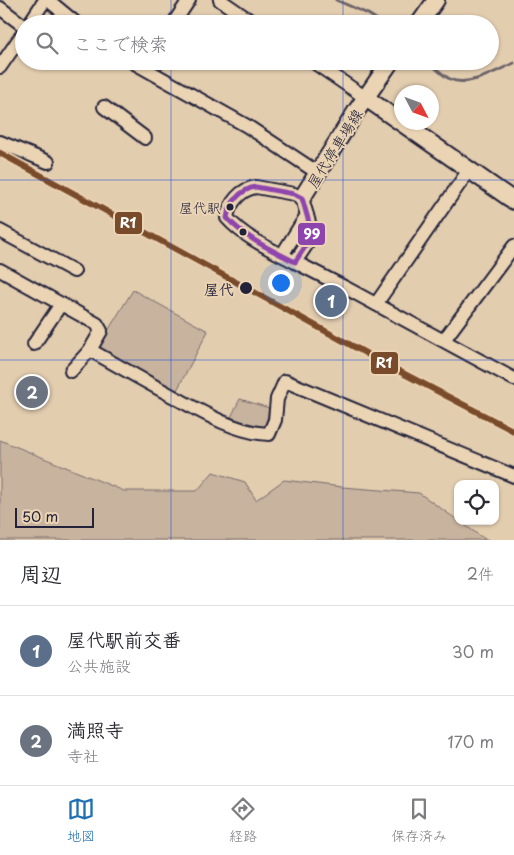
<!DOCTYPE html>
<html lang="ja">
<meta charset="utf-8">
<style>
:root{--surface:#fff;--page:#f7f7f7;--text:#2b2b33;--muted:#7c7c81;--line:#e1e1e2;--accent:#1f6fb2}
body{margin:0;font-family:"Playpen Sans","Klee One",sans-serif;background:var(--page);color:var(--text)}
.controls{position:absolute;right:15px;bottom:15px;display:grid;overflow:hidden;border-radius:10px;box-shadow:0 1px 4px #0004}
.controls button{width:45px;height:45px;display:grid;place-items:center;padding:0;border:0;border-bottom:1px solid var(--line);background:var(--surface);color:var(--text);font:25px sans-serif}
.compass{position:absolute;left:394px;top:85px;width:45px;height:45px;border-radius:50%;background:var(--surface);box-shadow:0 1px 4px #0004;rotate:131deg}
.scale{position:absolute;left:15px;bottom:12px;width:79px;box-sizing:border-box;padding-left:5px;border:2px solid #22223b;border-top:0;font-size:14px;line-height:18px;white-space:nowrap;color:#22223b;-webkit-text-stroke:4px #ebd4b4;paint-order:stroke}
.you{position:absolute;left:280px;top:282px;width:18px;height:18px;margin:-12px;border:4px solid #fff;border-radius:50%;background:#1a73e8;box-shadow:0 0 0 8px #1a73e833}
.badge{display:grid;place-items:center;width:32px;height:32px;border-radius:50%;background:var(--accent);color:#fff;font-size:16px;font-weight:700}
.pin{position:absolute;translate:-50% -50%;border:2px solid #fff;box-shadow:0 1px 5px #0006}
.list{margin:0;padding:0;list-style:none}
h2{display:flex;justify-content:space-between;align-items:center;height:65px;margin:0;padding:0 20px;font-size:21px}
h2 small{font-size:16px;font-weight:400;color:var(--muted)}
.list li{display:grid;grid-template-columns:32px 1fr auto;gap:15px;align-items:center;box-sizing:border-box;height:90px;padding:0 20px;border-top:1px solid var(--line)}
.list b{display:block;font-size:19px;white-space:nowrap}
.list p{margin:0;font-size:16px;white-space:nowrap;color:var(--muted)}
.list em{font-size:16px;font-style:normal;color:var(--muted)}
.icon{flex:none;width:28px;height:28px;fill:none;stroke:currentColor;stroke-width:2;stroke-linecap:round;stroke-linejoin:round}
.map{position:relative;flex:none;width:514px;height:540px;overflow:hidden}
.search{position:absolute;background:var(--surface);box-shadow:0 1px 4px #0004;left:15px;right:15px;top:15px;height:55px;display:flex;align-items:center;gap:12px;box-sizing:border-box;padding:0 18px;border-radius:28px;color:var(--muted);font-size:19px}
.sheet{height:245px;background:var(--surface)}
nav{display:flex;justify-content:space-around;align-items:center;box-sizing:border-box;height:70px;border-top:1px solid var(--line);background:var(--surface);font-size:14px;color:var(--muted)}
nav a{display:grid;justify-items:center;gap:2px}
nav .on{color:var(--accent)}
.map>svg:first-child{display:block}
.green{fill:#c7b39e;stroke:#746a6c}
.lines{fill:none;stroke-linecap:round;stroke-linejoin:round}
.stream{stroke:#6b6367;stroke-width:3}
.minor-casing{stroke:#22223b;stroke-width:16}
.major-casing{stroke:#22223b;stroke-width:20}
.minor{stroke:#ebd4b4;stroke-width:12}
.major{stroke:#ebd4b4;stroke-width:16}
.bus-1-casing{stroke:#ebd4b4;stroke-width:9}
.bus-1{stroke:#8e44ad;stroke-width:5}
.rail-1-casing{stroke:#ebd4b4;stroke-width:10}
.rail-1{stroke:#7a4b2a;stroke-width:6}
.grid{fill:none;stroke:#1d4ed8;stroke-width:1;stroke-opacity:0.55}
.bus-dot{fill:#22223b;stroke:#ebd4b4;stroke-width:2}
.labels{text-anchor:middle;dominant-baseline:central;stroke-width:4;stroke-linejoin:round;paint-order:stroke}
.bus-label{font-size:14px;fill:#22223b;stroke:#ebd4b4;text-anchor:end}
.street-label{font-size:15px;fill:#22223b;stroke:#ebd4b4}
.stop-label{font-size:15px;font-weight:bold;fill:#22223b;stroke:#ebd4b4;text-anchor:end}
.line-badge{stroke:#ebd4b4;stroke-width:2}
.badge-label{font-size:14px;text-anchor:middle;font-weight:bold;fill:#fff}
</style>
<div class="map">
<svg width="514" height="540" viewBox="0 0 514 540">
<rect width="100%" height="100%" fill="#e3cdaf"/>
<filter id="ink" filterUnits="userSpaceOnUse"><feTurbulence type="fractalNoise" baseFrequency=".02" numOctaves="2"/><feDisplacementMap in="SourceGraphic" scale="10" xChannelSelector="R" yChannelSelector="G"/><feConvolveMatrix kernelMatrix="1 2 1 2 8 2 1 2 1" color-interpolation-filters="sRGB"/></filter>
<g filter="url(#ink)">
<!-- green -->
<g class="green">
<path d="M133 290 208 331 176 392 94 348 107 329H109Z"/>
<path d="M240 399 269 408 266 425 263 428 243 424 230 419Z"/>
<path d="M0 440 124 491H197L213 472 245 482 256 500 284 480 342 487 419 493 483 538 489 540H0Z"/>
</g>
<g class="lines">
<!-- stream -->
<g class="stream">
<path d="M336 0 368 14 384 24"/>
<path d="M428 61C435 67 442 75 450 79 468 88 498 70 514 63"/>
</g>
<!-- minor casing -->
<g class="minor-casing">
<g id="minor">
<path d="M48 0 77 24"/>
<path d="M220 0 255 24"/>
<path d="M0 8 24 26"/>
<path d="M29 24 45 0"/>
<path d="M173 24 189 0"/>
<path d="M131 61 247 126 318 173"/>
<path d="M312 61 366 98"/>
<path d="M0 67 24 32"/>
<path d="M104 107 145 138"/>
<path d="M0 142 48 162"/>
<path d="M256 187 294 194 302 198 312 233 309 241 295 262C272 250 245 238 227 218 229 203 241 189 256 187Z"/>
<path d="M0 231 74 271"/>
<path d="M282 255 307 215"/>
<path d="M295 262 346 288 514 379"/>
<path d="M0 270 97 324 101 331 90 350C115 364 141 379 167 393 196 409 235 433 269 434L275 420 277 399 285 381 514 476"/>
<path d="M376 304 469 170"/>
<path d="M444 340 514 246"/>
<path d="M34 344 61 304"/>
<path d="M71 371 90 350"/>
</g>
</g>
<!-- major casing -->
<g class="major-casing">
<g id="major">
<path d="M419 24 436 0"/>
<path d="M366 98 514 201"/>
<path d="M302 198 357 110 391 61"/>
</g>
</g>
<!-- minor -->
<use href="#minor" class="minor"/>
<!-- major -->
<use href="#major" class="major"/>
<!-- bus-1 casing -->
<g class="bus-1-casing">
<path id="bus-1" d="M256 187 294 194 302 198 312 233 309 241 295 262C272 250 245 238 227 218 229 203 241 189 256 187Z"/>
</g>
<!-- bus-1 -->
<use href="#bus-1" class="bus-1"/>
<!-- rail-1 casing -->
<g class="rail-1-casing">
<path id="rail-1" d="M0 153 391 367 514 431"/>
</g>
<!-- rail-1 -->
<use href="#rail-1" class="rail-1"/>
</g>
</g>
<!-- grid -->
<path class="grid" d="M171 0V24M343 0V24M171 61V540M343 61V540M0 180H514M0 360H514"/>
<!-- markers -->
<g class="bus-dot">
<circle cx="230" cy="207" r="4.5"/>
<circle cx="243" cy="232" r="4.5"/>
<circle cx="246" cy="288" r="7"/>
</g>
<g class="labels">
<!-- bus labels -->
<g class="bus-label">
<text x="221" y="207">屋代駅</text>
</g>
<!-- street labels -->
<g class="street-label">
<text transform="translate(334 148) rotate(-58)">屋代停車場線</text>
</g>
<!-- stop labels -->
<g class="stop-label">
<text x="234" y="288">屋代</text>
</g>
</g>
<g class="line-badge">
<rect x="114" y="211" width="29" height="24" rx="5" fill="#7a4b2a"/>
<rect x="297" y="222" width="29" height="24" rx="5" fill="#8e44ad"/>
<rect x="370" y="351" width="29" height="24" rx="5" fill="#7a4b2a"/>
</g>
<g class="badge-label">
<text x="128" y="228">R1</text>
<text x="312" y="239">99</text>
<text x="384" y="368">R1</text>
</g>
</svg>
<div class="controls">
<button><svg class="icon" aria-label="locate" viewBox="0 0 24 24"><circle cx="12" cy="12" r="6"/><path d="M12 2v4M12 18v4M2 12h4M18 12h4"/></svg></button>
</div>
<svg class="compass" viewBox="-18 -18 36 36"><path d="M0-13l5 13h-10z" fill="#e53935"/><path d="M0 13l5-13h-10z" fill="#7c7c81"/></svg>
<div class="scale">50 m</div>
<div class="you"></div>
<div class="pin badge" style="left:331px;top:301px;background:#5c6f8a">1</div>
<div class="pin badge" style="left:32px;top:392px;background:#6b7280">2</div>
<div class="search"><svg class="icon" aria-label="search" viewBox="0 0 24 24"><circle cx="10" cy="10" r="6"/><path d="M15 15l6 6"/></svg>ここで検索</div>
</div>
<section class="sheet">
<h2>周辺<small>2件</small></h2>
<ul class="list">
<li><span class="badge" style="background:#5c6f8a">1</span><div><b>屋代駅前交番</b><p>公共施設</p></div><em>30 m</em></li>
<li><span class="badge" style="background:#6b7280">2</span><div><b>満照寺</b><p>寺社</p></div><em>170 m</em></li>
</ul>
</section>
<nav>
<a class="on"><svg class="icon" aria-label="map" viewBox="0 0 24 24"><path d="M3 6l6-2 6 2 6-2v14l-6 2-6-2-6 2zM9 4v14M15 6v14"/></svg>地図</a>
<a><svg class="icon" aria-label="directions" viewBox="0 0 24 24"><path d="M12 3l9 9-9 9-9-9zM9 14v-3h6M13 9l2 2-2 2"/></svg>経路</a>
<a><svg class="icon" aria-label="saved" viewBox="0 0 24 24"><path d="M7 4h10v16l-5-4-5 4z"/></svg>保存済み</a>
</nav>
